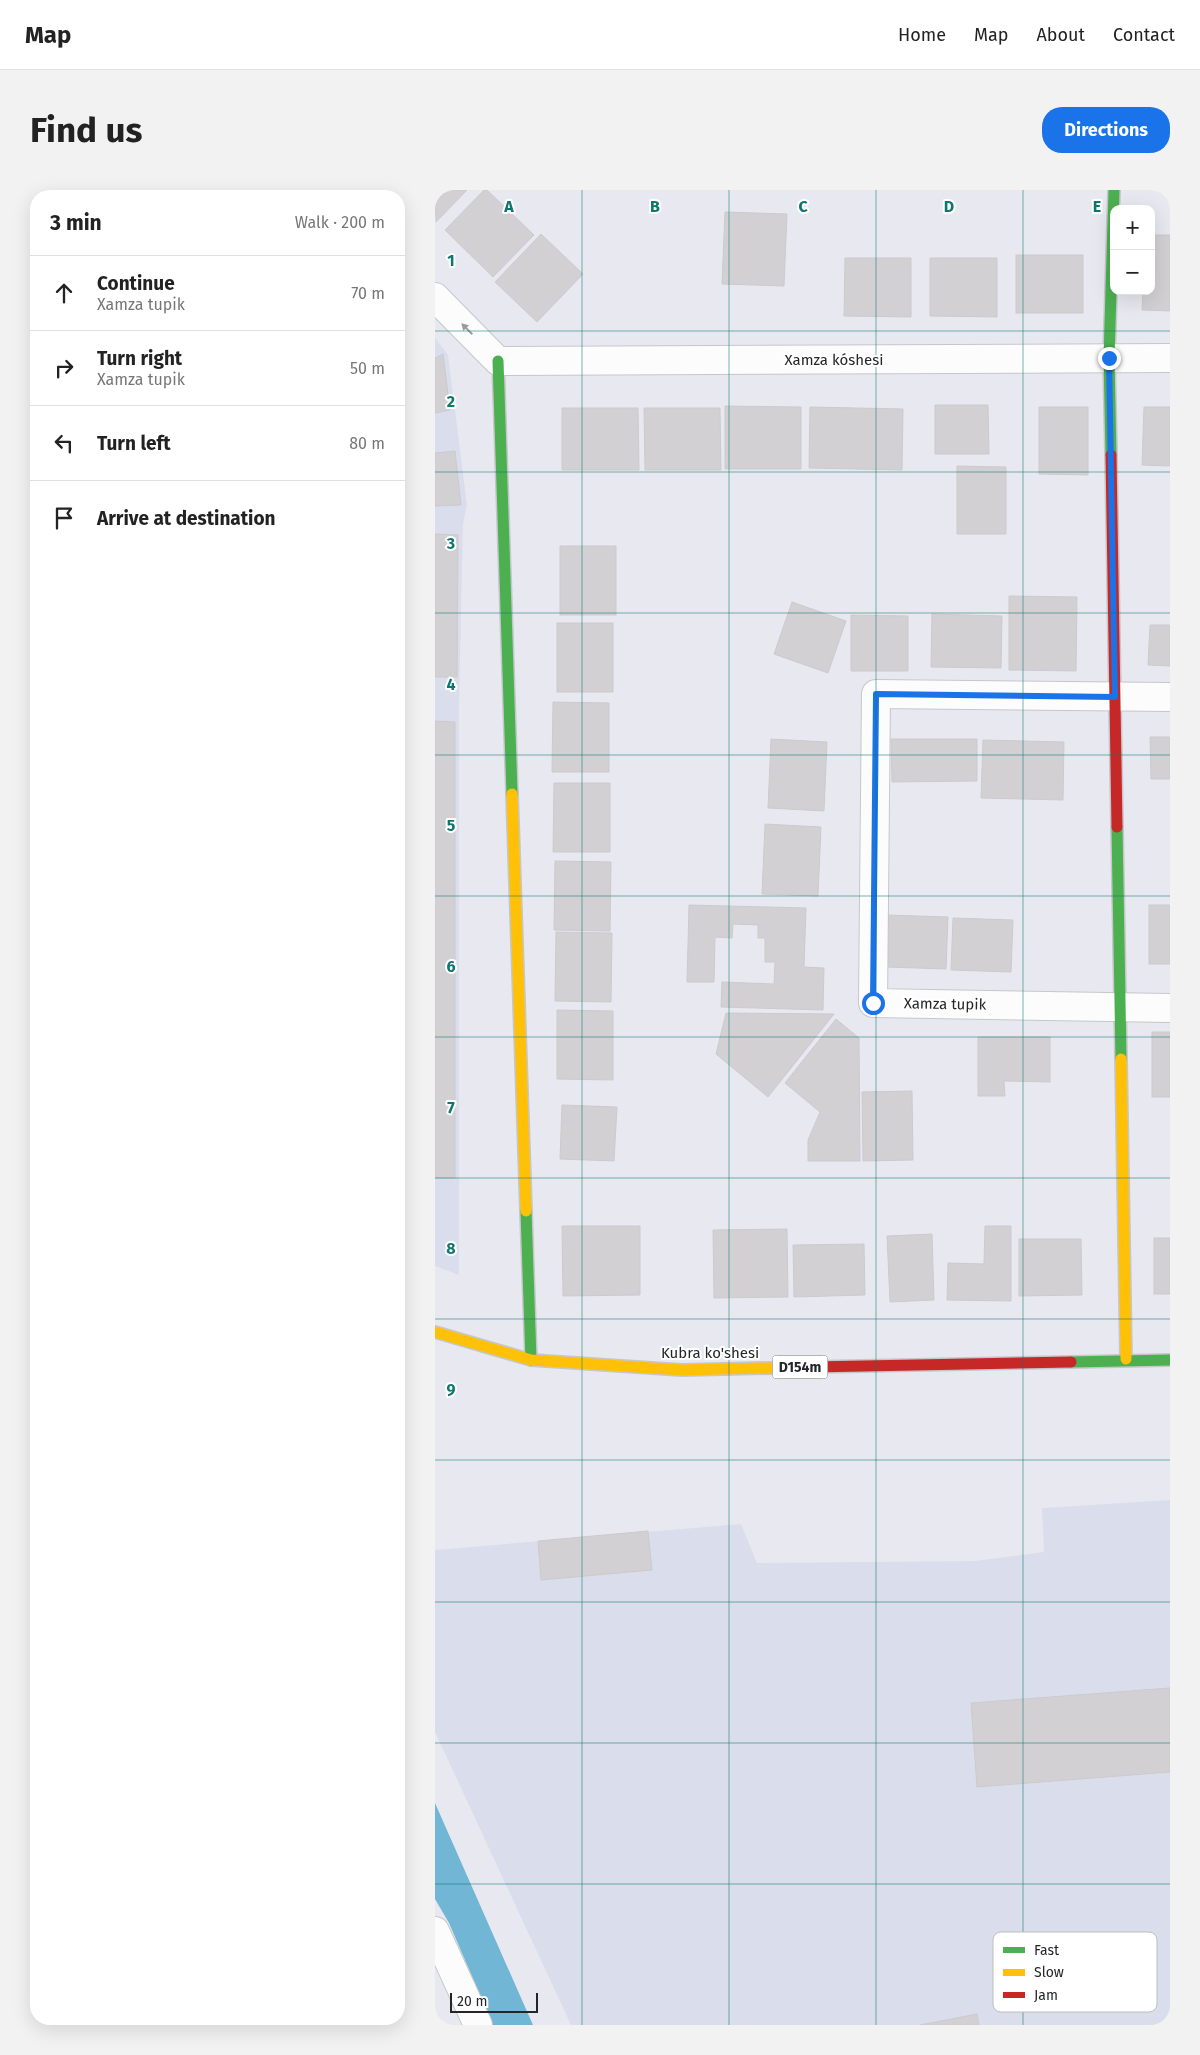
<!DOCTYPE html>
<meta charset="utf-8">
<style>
:root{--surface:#fff;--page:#f2f2f2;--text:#222;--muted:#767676;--line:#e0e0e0;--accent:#1a73e8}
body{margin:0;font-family:"Fira Sans",sans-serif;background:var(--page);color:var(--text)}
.controls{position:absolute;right:15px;top:15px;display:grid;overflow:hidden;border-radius:10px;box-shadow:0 5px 20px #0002}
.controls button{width:45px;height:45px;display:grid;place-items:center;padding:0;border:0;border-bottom:1px solid var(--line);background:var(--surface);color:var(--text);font:25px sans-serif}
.scale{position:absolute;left:15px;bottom:12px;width:88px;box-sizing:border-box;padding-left:5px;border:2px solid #242529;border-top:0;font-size:14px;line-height:18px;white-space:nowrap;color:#242529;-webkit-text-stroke:4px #fff;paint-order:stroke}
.stop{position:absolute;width:15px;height:15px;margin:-11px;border:4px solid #1a73e8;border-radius:50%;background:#fff}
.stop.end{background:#1a73e8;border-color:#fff;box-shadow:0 1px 5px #0008}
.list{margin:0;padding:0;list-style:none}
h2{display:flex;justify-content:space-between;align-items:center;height:65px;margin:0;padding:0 20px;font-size:21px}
h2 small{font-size:16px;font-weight:400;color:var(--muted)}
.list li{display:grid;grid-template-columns:32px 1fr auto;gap:15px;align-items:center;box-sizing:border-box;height:75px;padding:0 20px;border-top:1px solid var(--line)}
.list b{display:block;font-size:19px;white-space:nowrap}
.list p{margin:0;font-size:16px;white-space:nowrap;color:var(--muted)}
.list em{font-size:16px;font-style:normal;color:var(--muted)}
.icon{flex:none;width:28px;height:28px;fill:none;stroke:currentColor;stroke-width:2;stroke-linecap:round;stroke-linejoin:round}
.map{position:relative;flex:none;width:735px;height:1835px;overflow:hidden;border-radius:20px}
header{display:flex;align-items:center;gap:30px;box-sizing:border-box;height:70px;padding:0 25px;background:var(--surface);border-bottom:1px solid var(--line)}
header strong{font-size:24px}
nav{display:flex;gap:28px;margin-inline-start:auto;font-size:18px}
.intro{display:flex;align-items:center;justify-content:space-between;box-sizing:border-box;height:120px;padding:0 30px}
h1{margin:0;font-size:35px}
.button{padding:12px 22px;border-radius:20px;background:var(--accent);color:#fff;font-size:18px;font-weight:700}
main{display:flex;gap:30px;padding:0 30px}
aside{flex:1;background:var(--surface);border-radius:20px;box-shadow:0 5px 20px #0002}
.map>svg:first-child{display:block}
.built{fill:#daddeb}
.water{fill:#71b6d5}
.building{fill:#d2d0d3;stroke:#cccacd}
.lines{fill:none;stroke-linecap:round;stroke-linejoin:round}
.street-casing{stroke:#c6c7cc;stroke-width:30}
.fast-casing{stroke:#c6c7cc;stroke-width:14}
.slow-casing{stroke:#c6c7cc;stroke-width:14}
.jam-casing{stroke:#c6c7cc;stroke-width:14}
.street{stroke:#fcfcfd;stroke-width:28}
.fast{stroke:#4caf50;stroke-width:11}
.slow{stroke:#ffc107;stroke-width:11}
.jam{stroke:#c62828;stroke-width:11}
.oneway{fill:#9b9b9e}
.route{stroke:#1a73e8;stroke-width:6}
.grid{fill:none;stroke:#0f766e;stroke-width:1;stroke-opacity:0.55}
.labels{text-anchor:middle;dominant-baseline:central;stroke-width:4;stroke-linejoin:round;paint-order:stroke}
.shield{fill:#fff;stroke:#666669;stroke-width:1}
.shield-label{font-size:14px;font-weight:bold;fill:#242529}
.street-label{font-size:15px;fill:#242529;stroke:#fff}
.key{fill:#fff;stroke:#bdbebf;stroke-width:1}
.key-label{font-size:14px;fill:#242529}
.grid-label{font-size:16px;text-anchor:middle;font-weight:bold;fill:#0f766e;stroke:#fff;stroke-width:4;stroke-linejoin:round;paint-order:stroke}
</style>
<header>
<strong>Map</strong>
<nav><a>Home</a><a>Map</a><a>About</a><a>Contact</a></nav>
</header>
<div class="intro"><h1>Find us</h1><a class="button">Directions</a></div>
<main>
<aside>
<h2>3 min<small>Walk · 200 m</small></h2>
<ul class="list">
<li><svg class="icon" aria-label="ahead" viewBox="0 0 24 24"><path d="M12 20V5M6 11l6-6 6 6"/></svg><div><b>Continue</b><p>Xamza tupik</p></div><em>70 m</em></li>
<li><svg class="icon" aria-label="right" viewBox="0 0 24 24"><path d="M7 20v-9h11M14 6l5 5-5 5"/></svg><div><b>Turn right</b><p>Xamza tupik</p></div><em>50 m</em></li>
<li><svg class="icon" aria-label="left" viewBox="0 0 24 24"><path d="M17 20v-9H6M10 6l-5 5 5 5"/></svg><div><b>Turn left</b></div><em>80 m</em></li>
<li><svg class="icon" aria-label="arrive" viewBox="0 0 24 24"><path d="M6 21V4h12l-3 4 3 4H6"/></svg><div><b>Arrive at destination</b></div></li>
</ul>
</aside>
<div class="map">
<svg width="735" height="1835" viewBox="0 0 735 1835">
<rect width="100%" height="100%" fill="#e8e9f0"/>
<!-- built -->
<g class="built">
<path d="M0 148 13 165 32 315 28 334 24 517V1085L0 1076Z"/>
<path d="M735 1310V1835H136L0 1542V1360L306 1334 322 1373 540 1371 609 1362 607 1318Z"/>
</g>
<!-- water -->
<path class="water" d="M0 1613 98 1835H58L14 1733 0 1709Z"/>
<!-- building -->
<g class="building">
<path d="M0 0H32L1 32Z"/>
<path d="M49 0H52L99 45 58 87 10 40Z"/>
<path d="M290 22 352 24 349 96 287 94Z"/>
<path d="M106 44 148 84 102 132 60 92Z"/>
<path d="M716 45H735V121L707 120 708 101H716Z"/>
<rect x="581" y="65" width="67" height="58"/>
<path d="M410 68H476V127L409 126Z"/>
<path d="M495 68H562V127L495 126Z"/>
<path d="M8 164 15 220 0 223V168Z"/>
<path d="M500 215H553L554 264H500Z"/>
<path d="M290 216 366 217V279H290Z"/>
<path d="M375 217 468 219 467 280 374 278Z"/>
<path d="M604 217H653V285L604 284Z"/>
<path d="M709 217H735V276L707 275Z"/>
<path d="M127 218H203L204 280H127Z"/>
<path d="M209 218H285L286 280H210Z"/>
<path d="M20 261 26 315 0 316V263Z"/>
<path d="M522 276 571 277V344H522Z"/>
<path d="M0 344 23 345 22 487H0Z"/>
<rect x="125" y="356" width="56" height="69"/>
<path d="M574 406 642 407 641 481 574 480Z"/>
<path d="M357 412 411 431 393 483 339 464Z"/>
<path d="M497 424 567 426 566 478 496 477Z"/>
<path d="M416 425 473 426V481H416Z"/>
<rect x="122" y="433" width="56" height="69"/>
<path d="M715 435H735V476L713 475Z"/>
<path d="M118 512 174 513V582H117Z"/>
<path d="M0 531 20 532V988H0Z"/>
<path d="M715 547H735V589H716Z"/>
<path d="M336 549 392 552 389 621 333 618Z"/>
<path d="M456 549H542V591L457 592Z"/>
<path d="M548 550 629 552 628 610 546 608Z"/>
<path d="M119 593H175V662H118Z"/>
<path d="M330 634 386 637 383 706 327 704Z"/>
<path d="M120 671 176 672 175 741 119 740Z"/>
<path d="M254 715 371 718 369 777 389 778 388 820 286 817 287 792 339 794 340 772H330V748H323V735L298 734 297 748 280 747 279 792H252Z"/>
<rect x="714" y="715" width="21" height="59"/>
<path d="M453 725 513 727 511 779 451 777Z"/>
<path d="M518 728 578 730 576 782 516 780Z"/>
<path d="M121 742 177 743 176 812 120 811Z"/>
<path d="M122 820 178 821V890L122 889Z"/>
<path d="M291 823 399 824 333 907 281 864Z"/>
<path d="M401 829 424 848 425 971H373V950L385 922 350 893Z"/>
<rect x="717" y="842" width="18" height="65"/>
<path d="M543 847H615V892L569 891 570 906H543Z"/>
<path d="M477 901 478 970 428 971 427 902Z"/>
<path d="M127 915 182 917 179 971 125 969Z"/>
<path d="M127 1036H205V1105L128 1106Z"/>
<path d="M550 1036H576V1111L512 1110 513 1073 549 1074Z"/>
<path d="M352 1039 353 1107 279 1108 278 1040Z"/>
<path d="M497 1044 499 1110 455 1112 452 1046Z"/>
<rect x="719" y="1048" width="16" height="56"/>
<path d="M584 1049H646L647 1105 584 1106Z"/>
<path d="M429 1054 430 1105 359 1107 358 1055Z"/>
<path d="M213 1341 217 1380 106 1390 103 1351Z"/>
<path d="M735 1498V1582L542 1597 536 1513Z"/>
<path d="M542 1824 544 1835H485Z"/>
</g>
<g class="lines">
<!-- street casing -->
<g class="street-casing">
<g id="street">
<path d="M0 107 63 171 735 168"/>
<path d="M735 507 441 504 438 813 735 818"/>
<path d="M0 1741 43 1835"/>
</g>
</g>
<!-- fast casing -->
<g class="fast-casing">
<g id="fast">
<path d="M63 171 77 604"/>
<path d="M676 265 674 168 679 0"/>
<path d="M682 637 686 869"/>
<path d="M91 1021 96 1170"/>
<path d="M636 1172 735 1170"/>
</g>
</g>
<!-- slow casing -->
<g class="slow-casing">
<g id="slow">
<path d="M77 604 91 1021"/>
<path d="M686 869 691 1169"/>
<path d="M0 1142 96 1170 247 1180 377 1177"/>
</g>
</g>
<!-- jam casing -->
<g class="jam-casing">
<g id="jam">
<path d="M676 265 682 637"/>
<path d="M377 1177 636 1172"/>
</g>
</g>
<!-- street -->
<use href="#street" class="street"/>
<!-- fast -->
<use href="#fast" class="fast"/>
<!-- slow -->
<use href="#slow" class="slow"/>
<!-- jam -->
<use href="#jam" class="jam"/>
</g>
<!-- one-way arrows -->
<defs><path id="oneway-solid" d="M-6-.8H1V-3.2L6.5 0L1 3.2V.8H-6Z" transform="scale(1.25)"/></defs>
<use class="oneway" href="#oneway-solid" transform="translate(32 139) rotate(-135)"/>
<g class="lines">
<!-- route -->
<path class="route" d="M438 813 441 504 680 507 674 168"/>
</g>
<!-- grid -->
<path class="grid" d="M147 0V1835M294 0V1835M441 0V1835M588 0V1835M0 141H735M0 282H735M0 423H735M0 565H735M0 706H735M0 847H735M0 988H735M0 1129H735M0 1270H735M0 1412H735M0 1553H735M0 1694H735"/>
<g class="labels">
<!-- shield labels -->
<rect class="shield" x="337.5" y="1165.5" width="55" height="23" rx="4"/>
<g class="shield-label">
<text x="365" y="1177">D154m</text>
</g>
<!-- street labels -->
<g class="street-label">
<text x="399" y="170">Xamza kóshesi</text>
<text transform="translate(510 814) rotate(1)">Xamza tupik</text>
<text x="275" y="1163">Kubra ko'shesi</text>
</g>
</g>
<!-- legend -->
<rect x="558" y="1742" width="164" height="80" rx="8" class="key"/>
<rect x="568" y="1757" width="22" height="6" fill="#4caf50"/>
<rect x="568" y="1779" width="22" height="7" fill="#ffc107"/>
<rect x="568" y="1802" width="22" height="6" fill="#c62828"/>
<g class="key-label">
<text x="599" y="1765">Fast</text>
<text x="599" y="1787">Slow</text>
<text x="599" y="1810">Jam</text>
</g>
<g class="grid-label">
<text x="74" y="22">A</text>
<text x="220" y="22">B</text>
<text x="368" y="22">C</text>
<text x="514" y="22">D</text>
<text x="662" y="22">E</text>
<text x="16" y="76">1</text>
<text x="16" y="217">2</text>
<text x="16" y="359">3</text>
<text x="16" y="500">4</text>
<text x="16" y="641">5</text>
<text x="16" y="782">6</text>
<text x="16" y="923">7</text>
<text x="16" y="1064">8</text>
<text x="16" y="1205">9</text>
</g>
</svg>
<div class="controls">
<button>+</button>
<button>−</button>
</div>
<div class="scale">20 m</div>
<div class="stop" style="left:438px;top:813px"></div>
<div class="stop end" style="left:674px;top:168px"></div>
</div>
</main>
